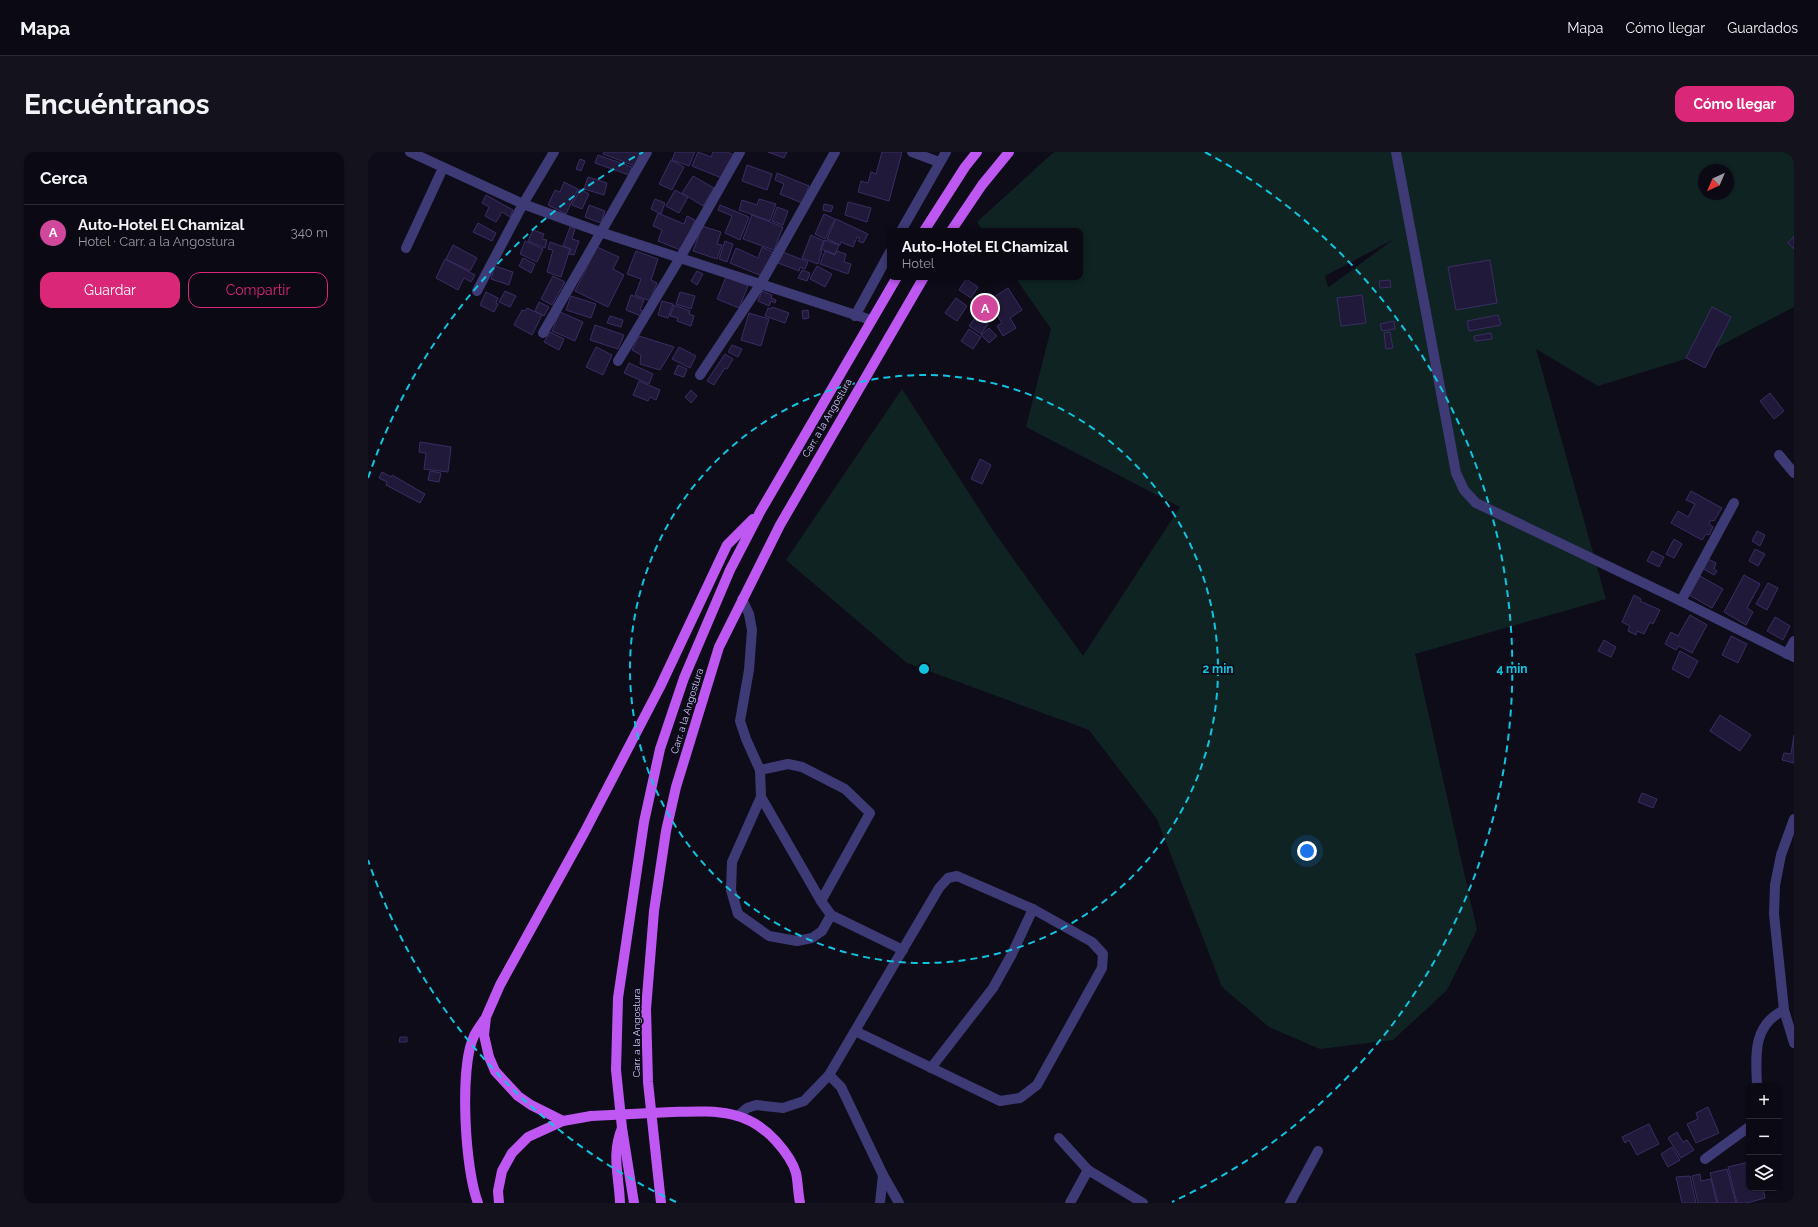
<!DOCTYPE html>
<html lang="es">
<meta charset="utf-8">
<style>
:root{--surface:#0b0914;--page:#14121d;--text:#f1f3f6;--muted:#9a9aa0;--line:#2b2a34;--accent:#db2777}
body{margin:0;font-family:Raleway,sans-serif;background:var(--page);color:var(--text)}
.controls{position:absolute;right:12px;bottom:12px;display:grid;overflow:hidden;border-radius:8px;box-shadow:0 1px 3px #0004}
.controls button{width:36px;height:36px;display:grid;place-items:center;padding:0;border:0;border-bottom:1px solid var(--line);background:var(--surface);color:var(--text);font:20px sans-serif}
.compass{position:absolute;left:1330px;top:12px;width:36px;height:36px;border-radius:50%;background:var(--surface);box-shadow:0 1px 3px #0004;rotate:224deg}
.you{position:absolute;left:939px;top:699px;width:14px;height:14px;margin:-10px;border:3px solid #fff;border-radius:50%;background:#1a73e8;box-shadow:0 0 0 6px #1a73e833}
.badge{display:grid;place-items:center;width:26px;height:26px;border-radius:50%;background:var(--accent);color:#fff;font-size:13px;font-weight:700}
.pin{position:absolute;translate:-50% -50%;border:2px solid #fff;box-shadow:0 1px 4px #0006}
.popup{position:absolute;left:519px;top:76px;width:196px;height:52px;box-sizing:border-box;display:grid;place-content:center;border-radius:8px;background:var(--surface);filter:drop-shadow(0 1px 3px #0005);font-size:13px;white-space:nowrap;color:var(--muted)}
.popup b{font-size:15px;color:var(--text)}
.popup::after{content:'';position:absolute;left:50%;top:100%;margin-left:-8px;border:8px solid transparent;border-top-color:var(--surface)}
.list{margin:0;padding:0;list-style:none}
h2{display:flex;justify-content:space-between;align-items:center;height:52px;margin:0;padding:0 16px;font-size:17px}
h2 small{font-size:13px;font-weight:400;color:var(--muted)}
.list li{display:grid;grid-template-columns:26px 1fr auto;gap:12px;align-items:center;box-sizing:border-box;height:56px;padding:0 16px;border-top:1px solid var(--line)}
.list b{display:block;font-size:15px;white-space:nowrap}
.list p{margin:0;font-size:13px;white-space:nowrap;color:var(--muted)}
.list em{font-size:13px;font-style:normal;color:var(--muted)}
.actions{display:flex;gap:8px;padding:12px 16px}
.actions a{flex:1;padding:9px 0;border:1px solid var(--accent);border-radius:12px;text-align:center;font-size:14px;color:var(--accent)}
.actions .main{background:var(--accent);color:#fff}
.icon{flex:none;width:22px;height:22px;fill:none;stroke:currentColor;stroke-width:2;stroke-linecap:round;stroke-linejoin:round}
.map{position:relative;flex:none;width:1426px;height:1051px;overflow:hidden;border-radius:12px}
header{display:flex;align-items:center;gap:24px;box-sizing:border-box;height:56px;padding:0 20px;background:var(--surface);border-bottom:1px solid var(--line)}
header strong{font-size:19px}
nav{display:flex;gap:22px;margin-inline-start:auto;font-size:14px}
.intro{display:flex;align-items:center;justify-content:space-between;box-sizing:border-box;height:96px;padding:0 24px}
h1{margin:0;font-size:28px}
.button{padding:10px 18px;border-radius:12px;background:var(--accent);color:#fff;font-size:14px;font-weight:700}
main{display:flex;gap:24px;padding:0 24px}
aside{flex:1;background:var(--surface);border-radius:12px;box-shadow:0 1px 3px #0004}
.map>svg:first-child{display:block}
.green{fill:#0f2323;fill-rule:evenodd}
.building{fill:#21193a;stroke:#3a2d64}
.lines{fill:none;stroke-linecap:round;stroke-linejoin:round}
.minor{stroke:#3e3a76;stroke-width:10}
.major{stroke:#bf58f3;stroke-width:10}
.major-bridge{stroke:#bf58f3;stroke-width:10}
.ring{fill:none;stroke:#10c4e0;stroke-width:2;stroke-dasharray:7 5}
.labels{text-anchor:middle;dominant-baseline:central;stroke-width:3.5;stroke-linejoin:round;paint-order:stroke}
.street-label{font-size:10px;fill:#d0c9fb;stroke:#0f0c1a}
.centre{fill:#10c4e0;stroke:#0f0c1a;stroke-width:2}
.ring-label{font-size:12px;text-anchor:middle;font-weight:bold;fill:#10c4e0;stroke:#0f0c1a;stroke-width:3.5;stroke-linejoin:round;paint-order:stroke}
</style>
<header>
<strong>Mapa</strong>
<nav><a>Mapa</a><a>Cómo llegar</a><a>Guardados</a></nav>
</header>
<div class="intro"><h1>Encuéntranos</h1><a class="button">Cómo llegar</a></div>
<main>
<aside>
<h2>Cerca<small></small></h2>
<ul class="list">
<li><span class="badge" style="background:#d1479c">A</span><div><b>Auto-Hotel El Chamizal</b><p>Hotel · Carr. a la Angostura</p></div><em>340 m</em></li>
</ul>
<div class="actions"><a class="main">Guardar</a><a>Compartir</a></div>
</aside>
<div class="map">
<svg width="1426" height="1051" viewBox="0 0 1426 1051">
<rect width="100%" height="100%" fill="#0f0c1a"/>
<!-- green -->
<path class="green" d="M686 0H1426V155L1340 200 1230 234 1168 197 1238 447 1047 502 1109 778 1079 838 1025 888 952 897 901 875 854 835 789 667 721 578 539 511 418 408 534 237 626 380 715 504 812 355 658 275 683 177 647 125H712V79H615L609 70ZM1336 18H1360V42H1336ZM1026 87 961 135H960L957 124Z"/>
<!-- building -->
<g class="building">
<path d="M236 0H272L267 14 235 2Z"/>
<path d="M307 0H327L321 14 304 8Z"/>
<path d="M330 0 343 5 345 0H359L366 3 356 27 324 14Z"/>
<path d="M400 0H419L416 6Z"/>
<path d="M514 0H534L521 49 490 40 493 29 500 31 503 20 508 22Z"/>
<path d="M230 3 264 15 261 23 227 11Z"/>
<path d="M212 7 217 9 213 19 208 17Z"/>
<path d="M303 8 316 15 304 38 291 32Z"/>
<path d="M379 13 404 22 399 38 374 29Z"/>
<path d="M409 21 441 34 434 51 412 42 416 32 407 28Z"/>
<path d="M325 24 346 36 335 54 314 41Z"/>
<path d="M220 25 239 31 236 43 216 37Z"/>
<path d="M196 30 210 37 198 62 180 53 187 38 192 40Z"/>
<path d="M212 37 221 42 214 57 204 53Z"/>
<path d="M307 38 320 45 311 61 298 54Z"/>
<path d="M118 43 145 58 142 65 134 60 128 70 117 64 121 55 114 51Z"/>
<path d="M287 47 297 51 293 62 283 57Z"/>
<path d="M391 47 408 52 402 69 371 58 374 48 389 53Z"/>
<path d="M480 50 503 56 499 70 477 63Z"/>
<path d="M456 52 465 54 463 60 455 58Z"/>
<path d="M221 53 237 59 233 71 217 65Z"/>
<path d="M352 53 381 65 372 88 357 81 364 64 350 58Z"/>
<path d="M409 55 420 59 415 73 404 69Z"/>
<path d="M290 61 316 72 319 64 327 68 315 99 290 89 294 78 285 74Z"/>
<path d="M456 62 467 67 457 87 447 82Z"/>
<path d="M384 63 415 75 406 98 375 87Z"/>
<path d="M468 67 500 82 495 91 490 89 492 86 489 85 485 95 473 90 472 93 459 87Z"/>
<path d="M110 71 128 81 124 89 105 80Z"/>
<path d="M334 74 353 80 349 92 354 93 349 107 325 99Z"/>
<path d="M202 75 207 77 204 87 211 89 206 103 201 102 203 97 195 94Z"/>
<path d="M165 78 176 82 174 87 179 88 177 96 160 89Z"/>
<path d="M443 83 456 89 452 99H454L450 112 434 106Z"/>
<path d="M1426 84V97L1420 91Z"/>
<path d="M457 88 471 93 467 102 453 97Z"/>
<path d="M157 89 175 97 169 110 152 102Z"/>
<path d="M357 89 365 92 359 110 351 107Z"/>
<path d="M182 90 202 97 193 125 179 120 185 98 180 97Z"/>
<path d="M85 93 109 106 102 119 78 107Z"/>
<path d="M229 95 251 105 245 117 256 123 240 155 207 139Z"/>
<path d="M394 95 405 100 394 124 362 111 368 96 390 106Z"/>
<path d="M268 99 290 107 283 128 289 131 282 149 267 143 273 127 259 122Z"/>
<path d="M457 99 467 103 469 99 478 102 476 110 483 112 480 122 452 112Z"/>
<path d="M415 100 440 110 437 117 432 115 431 119 410 111Z"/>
<path d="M155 106 167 112 163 121 151 114Z"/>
<path d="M77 107 107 123 103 130 96 126 90 138 68 126Z"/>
<path d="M1122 108 1129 151 1088 158 1080 115Z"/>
<path d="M127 114 145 120 141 133 123 127Z"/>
<path d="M449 114 464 122 457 135 442 127Z"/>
<path d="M434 118 442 121 439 129 430 126Z"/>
<path d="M329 119 335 122 329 133 323 129Z"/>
<path d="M185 124 197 130 184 153 173 147Z"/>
<path d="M358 125 380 134 371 156 349 147Z"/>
<path d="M598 127 610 135 603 146 591 138Z"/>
<path d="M1022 128 1023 135 1012 136 1011 129Z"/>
<path d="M640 136 654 158 642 166 648 176 635 184 629 174 634 171 620 149Z"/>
<path d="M137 139 148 144 142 155 131 150Z"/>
<path d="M394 139 404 143 403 146 408 148 407 151 403 149 401 154 390 149Z"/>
<path d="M118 140 130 146 128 151 130 152 126 160 112 153Z"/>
<path d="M312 140 327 144 323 157 308 152Z"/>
<path d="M263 143 276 148 272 158 275 159 273 164 258 158Z"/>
<path d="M994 143 998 171 973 174 969 146Z"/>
<path d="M203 144 228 152 223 166 198 158Z"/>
<path d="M588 146 599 154 589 169 577 161Z"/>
<path d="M294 149 305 152 300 166 290 163Z"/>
<path d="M171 150 181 155 176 164 167 159Z"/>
<path d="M306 153 322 159 321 162 326 164 323 174 309 169 310 166 302 164Z"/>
<path d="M404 155 421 161 417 171 397 164 400 156 403 157Z"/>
<path d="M1344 155 1363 165 1337 216 1318 206Z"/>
<path d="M159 156 174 163 164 183 146 173 154 158 157 159Z"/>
<path d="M440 158 441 166 435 167 434 159Z"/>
<path d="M192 160 215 170 207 189 184 179Z"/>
<path d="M381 161 401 167 393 194 373 188Z"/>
<path d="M1130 163 1133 173 1101 179 1099 169Z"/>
<path d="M242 164 255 168 253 175 239 171Z"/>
<path d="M608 164 620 172 613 182 601 174Z"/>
<path d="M1026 169 1027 177 1014 179 1012 172Z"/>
<path d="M227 173 256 183 250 197 222 188Z"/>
<path d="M621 176 629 184 621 191 613 183Z"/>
<path d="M601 177 613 185 605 197 593 189Z"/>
<path d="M182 180 196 187 191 198 176 190Z"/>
<path d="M1022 180 1025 196 1018 197 1016 181Z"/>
<path d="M1123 181 1124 187 1107 189 1106 184Z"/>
<path d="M271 184 306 195 292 218 272 212 273 203 264 198Z"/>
<path d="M364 193 374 197 370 205 360 200Z"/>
<path d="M228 195 244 203 235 223 218 215Z"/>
<path d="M311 195 328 204 322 216 304 207Z"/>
<path d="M357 202 365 207 359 217 357 216 346 233 339 229Z"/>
<path d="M261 211 285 222 281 232 256 221Z"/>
<path d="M310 213 319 217 316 225 306 222Z"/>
<path d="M271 229 292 238 288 248 282 245 280 249 265 243Z"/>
<path d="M323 238 329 244 323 251 317 245Z"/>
<path d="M1402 241 1416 259 1406 267 1392 249Z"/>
<path d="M52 290 83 295 80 320 56 317 58 301 51 300Z"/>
<path d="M612 307 623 313 614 332 603 327Z"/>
<path d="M62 319 73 321 71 330 60 328Z"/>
<path d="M14 320 23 325 24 323 57 342 52 351 18 333 19 330 11 326Z"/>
<path d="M1323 339 1354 356 1346 369 1343 368 1341 372 1345 375 1341 383 1338 382 1334 388 1303 371 1310 359 1320 365 1327 352 1318 348Z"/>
<path d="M1389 379 1397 383 1392 394 1384 389Z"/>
<path d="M1306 387 1314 392 1306 406 1298 402Z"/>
<path d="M1387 397 1397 402 1390 414 1381 409Z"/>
<path d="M1284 399 1296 405 1291 415 1279 409Z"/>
<path d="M1340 407 1348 411 1346 417 1349 419 1346 423 1334 416Z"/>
<path d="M1376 423 1392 432 1379 456 1385 460 1378 473 1356 460Z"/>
<path d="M1332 424 1355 437 1344 456 1321 443Z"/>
<path d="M1400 431 1410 436 1399 458 1388 452Z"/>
<path d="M1266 443 1273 447 1272 449 1292 458 1285 472 1282 470 1276 482 1269 479 1268 483 1260 479 1262 474 1254 470Z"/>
<path d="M1322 463 1339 473 1324 501 1311 494 1308 498 1297 492 1303 480 1310 484Z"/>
<path d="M1407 465 1422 474 1415 488 1399 479Z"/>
<path d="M1363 484 1379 492 1370 511 1354 503Z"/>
<path d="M1236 488 1248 495 1243 505 1230 499Z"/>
<path d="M1312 499 1330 509 1321 526 1304 517Z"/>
<path d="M1352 563 1383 583 1372 599 1342 579Z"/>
<path d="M1426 583V611L1414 608 1416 601 1423 602Z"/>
<path d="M1274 641 1289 647 1285 656 1270 650Z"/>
<path d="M32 885H39V890H31Z"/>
<path d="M1340 955 1351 981 1328 991 1319 972 1330 967 1328 961Z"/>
<path d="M1281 972 1291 992 1269 1003 1261 988 1257 991 1254 985Z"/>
<path d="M1309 980 1315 990 1319 988 1326 998 1313 1006 1300 986Z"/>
<path d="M1304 995 1312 1008 1300 1015 1293 1002Z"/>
<path d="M1381 1010V1036H1395L1397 1046 1379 1051H1369L1360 1015Z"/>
<path d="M1359 1017 1368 1051H1350L1342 1021Z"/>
<path d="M1332 1022 1333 1029 1343 1027 1349 1051H1330L1324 1024Z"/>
<path d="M1322 1024 1328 1051H1314L1308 1025Z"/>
</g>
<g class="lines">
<!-- minor -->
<g class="minor">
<path d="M42 0 155 52 232 80 503 168"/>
<path d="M544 0 571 10"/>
<path d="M1028 0 1088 321 1096 338 1108 351 1313 449 1426 505"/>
<path d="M533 79 578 0"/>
<path d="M38 96 75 16"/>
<path d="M109 139 155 52 186 0"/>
<path d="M487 164 522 100"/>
<path d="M175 181 279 0"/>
<path d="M250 209 312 106 372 0"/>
<path d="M332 223 392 133 467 0"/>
<path d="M1411 303 1426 321"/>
<path d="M374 447 381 462 384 478 381 518 372 569 378 587 392 618 393 645 453 749 463 763 535 798"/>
<path d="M1313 449 1366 351"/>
<path d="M1419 502 1426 489"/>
<path d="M392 618 420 612 434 615 477 637 502 661 453 749"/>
<path d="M393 645 364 710 363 738 370 762 401 784 429 789 444 786 454 779 463 763"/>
<path d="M1426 667 1413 703 1407 733 1406 762 1416 858 1426 891"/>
<path d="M563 916 625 836 644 802 665 757"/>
<path d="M461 923 473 935 515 1023 531 1051"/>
<path d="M1389 934C1388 903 1384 874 1416 858"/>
<path d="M371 963 379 956 388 953 415 956 436 949 461 923 571 736 580 726 589 724 665 757 724 790 735 802 734 816 669 933 652 946 632 949 487 879"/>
<path d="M691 986 720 1018 775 1051"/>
<path d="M1337 1007 1381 975"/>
<path d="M512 1051 515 1023"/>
<path d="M702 1051 720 1018"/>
<path d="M922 1051 950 999"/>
</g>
<!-- major -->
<g class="major">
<path d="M556 79 597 15 609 0"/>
<path d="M583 79 614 33 641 0"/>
<path d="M304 960C346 959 378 956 408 989 416 998 425 1010 428 1021 430 1030 430 1041 432 1051"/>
<path d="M195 969 163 953 150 944 127 919 121 905 116 883 118 865 132 833 216 681 292 535 359 393 385 367"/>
<path d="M110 1051C97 1018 91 916 106 884 109 878 113 873 116 868"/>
<path d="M131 1051 130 1039 134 1019 144 1001 160 985 195 969 223 964"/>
<path d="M252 1051C251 1023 243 1003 254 976"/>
<path d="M266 1051 254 976 248 918 250 846 276 670 292 597 316 526 362 418 392 360 529 125"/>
<path d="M293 1051 280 930 278 857 286 759 298 679 308 635 351 495 412 373 556 125"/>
</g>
<!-- major-bridge -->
<path class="major-bridge" d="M223 964 304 960"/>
</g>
<!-- distance rings -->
<g class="ring">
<circle cx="556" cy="517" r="294"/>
<path d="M308 1050A588 588 0 0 1 0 708M0 326A588 588 0 0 1 275 0M837 0A588 588 0 0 1 804 1050"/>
</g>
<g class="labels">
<!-- street labels -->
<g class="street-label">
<text transform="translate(459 266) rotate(-60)">Carr. a la Angostura</text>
<text transform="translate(319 559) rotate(-73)">Carr. a la Angostura</text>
<text transform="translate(268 881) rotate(-90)">Carr. a la Angostura</text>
</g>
</g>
<circle cx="556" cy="517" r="6" class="centre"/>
<g class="ring-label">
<text x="850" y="521">2 min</text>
<text x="1144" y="521">4 min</text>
</g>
</svg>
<div class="controls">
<button>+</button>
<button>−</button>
<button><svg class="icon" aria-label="layers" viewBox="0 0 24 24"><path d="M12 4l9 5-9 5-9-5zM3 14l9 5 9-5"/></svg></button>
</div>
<svg class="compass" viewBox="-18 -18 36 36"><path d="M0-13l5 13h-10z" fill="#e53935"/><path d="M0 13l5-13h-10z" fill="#9a9aa0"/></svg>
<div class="you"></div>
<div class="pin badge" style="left:617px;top:156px;background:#d1479c">A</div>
<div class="popup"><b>Auto-Hotel El Chamizal</b>Hotel</div>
</div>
</main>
